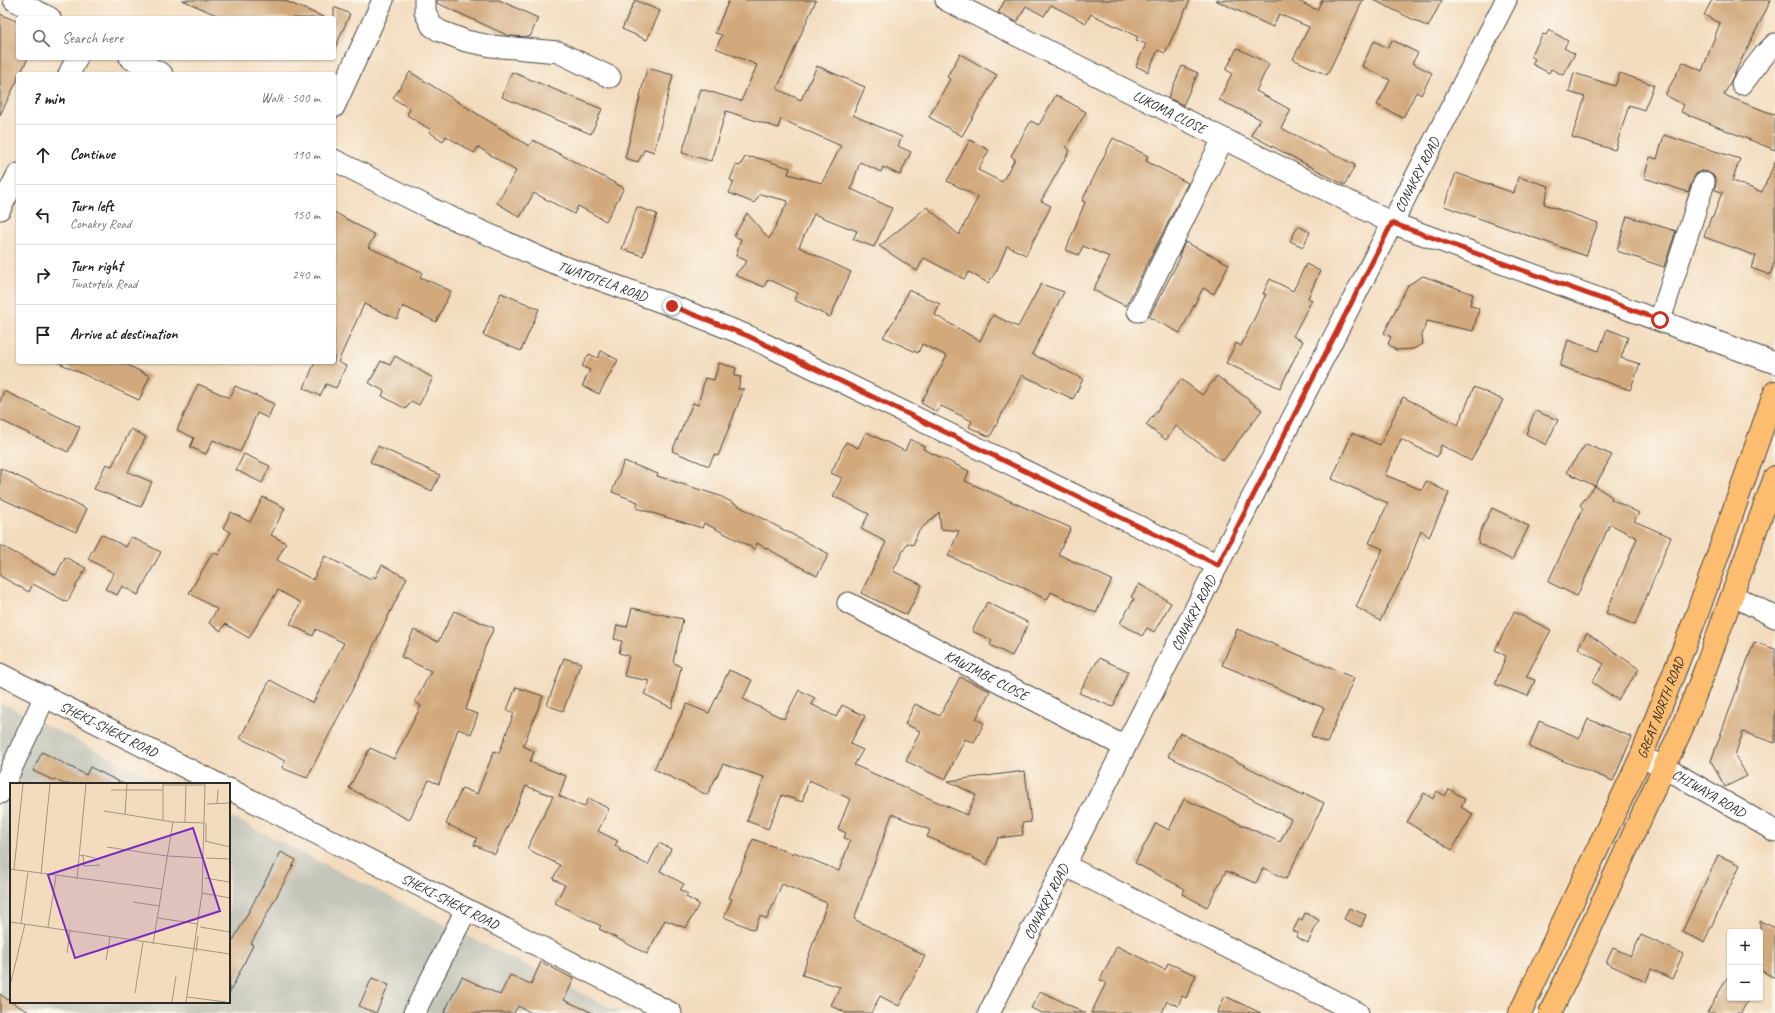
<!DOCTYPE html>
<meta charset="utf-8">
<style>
:root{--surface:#fff;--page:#f6f6f6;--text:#222;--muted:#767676;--line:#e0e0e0}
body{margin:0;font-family:Caveat,sans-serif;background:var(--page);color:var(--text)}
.controls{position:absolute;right:12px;bottom:12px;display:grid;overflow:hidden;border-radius:4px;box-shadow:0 1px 3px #0004}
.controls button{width:36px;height:36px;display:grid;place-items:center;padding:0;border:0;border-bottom:1px solid var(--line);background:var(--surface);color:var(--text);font:20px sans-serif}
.stop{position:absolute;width:12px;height:12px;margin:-9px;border:3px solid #c8321e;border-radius:50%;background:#fff}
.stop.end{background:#c8321e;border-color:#fff;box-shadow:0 1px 4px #0008}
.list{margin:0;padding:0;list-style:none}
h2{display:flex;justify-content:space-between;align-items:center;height:52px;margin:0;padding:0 16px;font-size:17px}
h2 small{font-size:13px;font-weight:400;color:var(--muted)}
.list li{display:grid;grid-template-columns:26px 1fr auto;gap:12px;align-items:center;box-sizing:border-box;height:60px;padding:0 16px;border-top:1px solid var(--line)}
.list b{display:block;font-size:15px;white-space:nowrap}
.list p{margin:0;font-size:13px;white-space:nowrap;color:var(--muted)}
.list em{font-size:13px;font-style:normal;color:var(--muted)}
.icon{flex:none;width:22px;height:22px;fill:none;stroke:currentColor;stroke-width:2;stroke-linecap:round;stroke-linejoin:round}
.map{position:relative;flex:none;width:1775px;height:1013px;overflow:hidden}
.search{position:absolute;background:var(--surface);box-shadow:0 1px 3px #0004;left:16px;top:16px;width:320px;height:44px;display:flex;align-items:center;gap:10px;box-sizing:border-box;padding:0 14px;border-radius:4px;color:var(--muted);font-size:15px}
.panel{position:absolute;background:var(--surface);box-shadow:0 1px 3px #0004;left:16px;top:72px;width:320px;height:292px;border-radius:4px}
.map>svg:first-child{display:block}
.industrial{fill:#c5c5b9}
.building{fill:#d2a97b}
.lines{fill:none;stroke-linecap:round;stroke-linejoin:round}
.minor-casing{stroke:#494641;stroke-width:23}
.major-casing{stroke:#494641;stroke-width:24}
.minor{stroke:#fff;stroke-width:21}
.major{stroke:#fcbd6f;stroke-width:22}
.route{stroke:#c8321e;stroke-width:5}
.labels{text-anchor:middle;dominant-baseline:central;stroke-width:3;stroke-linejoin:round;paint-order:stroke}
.street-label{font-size:14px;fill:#2b2b2b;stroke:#fbf7ec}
.inset-road{fill:none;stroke:#a39583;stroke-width:1}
.view{fill:#7b2cbf;fill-opacity:0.15;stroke:#7b2cbf;stroke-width:2}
.inset-edge{fill:none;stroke:#2b2b2b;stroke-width:2}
</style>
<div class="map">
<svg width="1775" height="1013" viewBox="0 0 1775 1013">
<rect width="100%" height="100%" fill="#fbf7ec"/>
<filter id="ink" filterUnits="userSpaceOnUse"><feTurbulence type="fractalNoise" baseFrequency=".025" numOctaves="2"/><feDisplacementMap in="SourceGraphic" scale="8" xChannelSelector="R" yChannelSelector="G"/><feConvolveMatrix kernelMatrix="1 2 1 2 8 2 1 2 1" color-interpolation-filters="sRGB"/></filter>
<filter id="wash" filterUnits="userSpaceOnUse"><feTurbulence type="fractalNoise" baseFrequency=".012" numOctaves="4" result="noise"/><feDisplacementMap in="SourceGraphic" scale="16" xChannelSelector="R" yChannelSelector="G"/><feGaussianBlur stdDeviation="0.9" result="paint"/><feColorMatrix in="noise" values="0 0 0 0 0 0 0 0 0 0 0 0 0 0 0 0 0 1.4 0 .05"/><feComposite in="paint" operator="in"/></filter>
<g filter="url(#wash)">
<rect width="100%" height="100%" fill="#f3dcbe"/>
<!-- industrial -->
<path class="industrial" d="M0 702 164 784H11V1002H229V816L621 1013H0Z"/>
<g id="blocks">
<!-- building -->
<g class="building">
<path d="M182 0H283L326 18H223Z"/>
<path d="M437 0H499L538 18 530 37 509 36 437 3Z"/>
<path d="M635 0 660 11 647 40 622 29Z"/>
<path d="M729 0H816L777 89 801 100 817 66 865 87 853 115 902 137 898 146 911 152 900 175 883 167 881 172 860 162 851 189 892 208 874 247 853 239 857 231 814 214 799 247 851 272 830 317 794 300 798 293 768 279 764 287 735 275 747 261 736 256 741 239 734 236 747 213 769 239 788 201 760 194 754 203 729 193 734 182 730 180 736 165 740 166 745 157 758 158 790 168 788 174 822 183 841 146 781 119 778 128 726 111 711 161 682 153 701 89 741 101 757 65 716 48 722 35 715 33Z"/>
<path d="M1005 0H1190L1165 53 1158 50 1148 72 1136 66 1146 44 1136 40 1138 37 1091 14 1086 23 1051 5 1044 16 1026 6 1017 22 998 13Z"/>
<path d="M1215 0H1296L1317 10 1322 0H1363L1327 75 1293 59 1309 27 1279 14 1273 27Z"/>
<path d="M1374 0H1442L1428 27Z"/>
<path d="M1712 0H1771L1724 95 1775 115V150L1681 112 1684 105 1665 95 1683 62 1702 71 1720 23 1704 15Z"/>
<path d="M334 7 350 14 334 50Z"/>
<path d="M0 14 18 22V58H28L20 74H18V79L0 115Z"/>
<path d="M1549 30 1568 41 1564 48 1575 54 1563 75 1551 69 1549 73 1532 64 1535 59 1531 56 1543 34 1546 35Z"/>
<path d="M1392 40 1418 53 1412 63 1432 73 1421 95 1416 92 1403 118 1377 105 1390 80 1362 66 1374 41 1388 48Z"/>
<path d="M1237 48 1269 64 1256 91 1291 110 1281 128 1355 165 1345 185 1251 135 1260 119 1219 100 1232 73 1226 70Z"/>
<path d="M960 54 997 75 962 136 929 117 950 79 947 77Z"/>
<path d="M1182 66 1198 73 1183 105 1168 98Z"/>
<path d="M647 68 673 75 654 152 645 149 638 162 625 158Z"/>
<path d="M410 72 529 146 533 140 624 188 606 221 578 206 574 214 534 193 520 217 497 203 516 171 478 147 474 153 446 136 443 141 429 132 431 130 407 115 410 109 393 98Z"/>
<path d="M512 72 602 109 591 134 502 97Z"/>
<path d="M1574 73 1615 86 1620 73 1654 85 1644 110 1629 105 1615 150 1572 137 1585 97 1569 92Z"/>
<path d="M1056 95 1086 112 1066 147 1070 150 1041 201 1051 206 1026 255 1007 246 997 270 988 283 969 272 964 279 924 258 917 271 879 246 927 207 959 235 978 197 947 181 970 140 989 150 978 170 1002 182 1015 159 1011 156 1031 121 1039 125Z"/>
<path d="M1664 135 1740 159 1732 181 1762 192 1775 162V261L1770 275 1751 268 1756 256 1704 237 1711 217H1713L1722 192 1715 190 1716 181 1713 175 1707 172 1701 171 1696 174 1688 192 1644 178 1650 157 1657 159Z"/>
<path d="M1113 138 1148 156 1146 161 1188 183 1126 306 1093 290 1110 257 1083 246 1079 255 1066 250 1085 202 1082 201Z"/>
<path d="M1456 173 1514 193 1518 177 1549 186 1544 204 1598 223 1586 256 1444 206Z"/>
<path d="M637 207 657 214 643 256 622 249Z"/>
<path d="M334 212 375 235 368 247 422 272 420 277 451 291 436 322 403 306 397 319 364 304 338 362 346 366 336 388 326 384 320 396 304 388 315 362H334Z"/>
<path d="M1627 216 1676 231 1664 267 1617 251Z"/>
<path d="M1298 226 1310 232 1303 247 1290 241Z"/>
<path d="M1185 242 1229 264 1214 294 1203 288 1180 333 1149 317 1181 256 1179 255Z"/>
<path d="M1306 264 1320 271 1308 298 1312 300 1293 336 1303 341 1280 388 1226 363 1236 343 1241 346 1266 294H1263L1270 279 1293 291Z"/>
<path d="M1423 276 1473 294 1470 305 1479 309 1473 331 1427 321 1422 335 1423 344 1413 349 1396 350 1388 344 1391 337 1384 333 1408 285Z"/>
<path d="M1041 284 1064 292 1032 354 1083 379 1073 399 1022 375 990 437 969 427 972 421 941 406 937 412 921 403 947 356 922 344 918 353 883 337 899 313 908 290 940 304 935 315 980 341 993 315 1018 327Z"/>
<path d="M501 293 539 309 521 351 483 335Z"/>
<path d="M1607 329 1628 337 1621 358 1640 364 1630 390 1560 366 1568 340 1599 351Z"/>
<path d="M601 351 618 360 599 394 582 386 590 370 582 366 589 354 598 358Z"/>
<path d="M395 356 433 378 419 405 411 401 406 409 382 396 384 391 369 383 381 361 390 365Z"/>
<path d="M57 362H121L150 376 139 400Z"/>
<path d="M719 363 736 368 734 376 741 377 738 389H744L718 456 714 455 709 466 672 451 693 403 698 405 705 378 714 380Z"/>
<path d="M1217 376 1262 410 1223 461 1176 426 1166 440 1146 425 1181 379 1202 395Z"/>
<path d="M198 384 230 398 235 386 274 404 268 418 257 413 240 452 213 440 206 454 190 447 194 438 177 430Z"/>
<path d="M1474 387 1503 400 1471 461 1441 445 1437 457 1401 439 1385 475 1422 490 1426 481 1449 493 1429 537 1421 530 1406 571 1380 621 1356 607 1383 549 1369 543 1388 503 1332 479 1352 433 1380 445 1403 397 1458 425Z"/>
<path d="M4 391 80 427 68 452 0 420V401Z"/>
<path d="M1535 411 1558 420 1546 445 1526 434Z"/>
<path d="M131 429 146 437 128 472 152 482 141 507 94 489 106 464 112 466Z"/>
<path d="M866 432 905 451 910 439 924 446 923 449 969 471 965 481 1071 528 1058 554 1112 580 1096 613 1051 592 1047 600 1018 585 948 556 959 531 941 529 939 512 918 532 913 545 907 543 893 571 922 585 907 615 861 593 886 542 861 529 869 514 833 496 842 478 831 473 846 442 858 448Z"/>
<path d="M1586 444 1612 455 1595 486 1566 472Z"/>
<path d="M378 446 440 475 432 491 370 462Z"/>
<path d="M244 454 270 466 262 483 236 470Z"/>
<path d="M624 461 658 474 657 476 720 496 829 554 817 576 757 543 755 549 704 523 702 528 636 508 638 502 612 492Z"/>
<path d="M0 468 87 509 76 532 0 498Z"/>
<path d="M1595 486 1612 497 1611 499 1639 513 1634 521 1671 537 1635 625 1606 613 1637 538 1610 524 1577 596 1548 582 1583 508 1580 505Z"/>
<path d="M263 497 285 508 271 535 286 543 277 560 313 580 325 556 371 579 372 576 375 578 382 565 407 578 371 651H372L307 778 282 768 285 761 240 738 270 680 313 703 344 643 316 629 313 636 290 624 301 603 278 590 249 638 225 624 221 631 209 623 217 609 189 593 213 552 218 555 231 532 223 528 231 512 250 522Z"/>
<path d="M1492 508 1529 526 1512 560 1478 543 1480 532Z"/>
<path d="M101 534 126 547 131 537 161 552 138 595 122 586 117 595 105 589 114 573 88 559Z"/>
<path d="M0 545 56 575 65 557 86 568 67 602 33 584 29 592 0 576Z"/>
<path d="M1139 584 1171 603 1154 632 1147 628 1142 636 1120 623 1134 599 1131 597Z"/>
<path d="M987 602 1029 623 1012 656 990 645 992 640 972 631Z"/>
<path d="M632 608 683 619 673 662 681 667 672 708 644 694 650 681 624 676 629 656 619 653 622 641 614 639 617 625 627 627Z"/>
<path d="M454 611 494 628 485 647 466 710 478 714 471 734 458 729 439 784 429 780 409 820 349 788 370 748 394 759 421 706 415 702 431 671 401 657 414 630 438 642Z"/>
<path d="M1514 612 1551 630 1526 677 1535 680 1528 696 1495 684 1506 656 1495 650Z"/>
<path d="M1237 629 1354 678 1327 743 1311 736 1324 708 1222 665Z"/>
<path d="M1587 633 1639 669 1618 700 1592 682 1604 664 1578 648Z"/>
<path d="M1754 642 1775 649V743L1743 732 1735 755 1747 776 1725 787 1711 761Z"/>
<path d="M564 658 581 663 563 711 547 705Z"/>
<path d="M1099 658 1128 671 1113 707 1079 693Z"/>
<path d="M729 670 752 680 743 699 784 719 799 690 815 698 811 704 836 717 842 705 865 716 850 744 863 750 854 765 967 815 976 795 948 781 1025 771 1031 822 1022 823 1023 835 998 838 987 865 950 846 927 837 930 830 892 814 854 919 925 956 899 1006 880 996 871 1013H846L831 1005 840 987 802 975 827 903 782 884 767 919 760 916 754 930 724 917 732 899 729 898 753 839 793 854 794 852 839 871 850 841 844 838 846 833 838 829 850 799 809 780 802 802 782 795 768 829 747 821 764 777 723 764 707 795 654 769 687 704 709 713Z"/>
<path d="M960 677 990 691 976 719 984 723 974 743 965 739 945 780 906 761 920 731 905 724 915 704 940 716Z"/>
<path d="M516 687 543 696 523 746 534 751 530 762 566 776 559 796 584 807 589 798 609 809 598 831 618 841 615 845 620 848 619 850 648 865 659 843 671 849 660 871 684 884 680 890 688 894 686 897 699 904 686 928 665 920 647 954 599 929 601 926 555 903 565 885 553 879 560 865 527 849 553 796 526 786 495 854 474 845 477 838 446 824 462 788 477 794 494 751 499 753 514 713 507 710Z"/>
<path d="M1588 719 1632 737 1613 781 1529 747 1539 721 1580 738Z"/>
<path d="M1180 733 1303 795 1304 793 1324 803 1286 879 1263 868 1256 883 1226 871 1207 907 1182 894 1185 889 1135 863 1156 823 1169 830 1184 799 1280 842 1291 819 1168 756Z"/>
<path d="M42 752 86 775 90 767 124 784H64L54 779 53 780 33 771Z"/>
<path d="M1449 789 1465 799 1461 807 1473 814 1452 850 1407 822 1424 793 1433 799 1437 791 1445 796Z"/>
<path d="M281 852 296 860 251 944 253 945 229 994V948Z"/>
<path d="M1718 855 1740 865 1704 942 1682 932Z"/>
<path d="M1349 908 1366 915 1361 927 1344 919Z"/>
<path d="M1305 913 1319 920 1308 943 1296 937 1298 933 1293 931 1299 919 1302 920Z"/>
<path d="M1760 921 1775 928V978L1760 970Z"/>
<path d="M1641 935 1683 954 1672 979 1651 969 1646 982 1606 963 1613 948 1631 956Z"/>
<path d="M1117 946 1165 970 1168 963 1196 975 1186 998 1182 996 1178 1006 1167 1001 1162 1013H1091L1106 983 1100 980Z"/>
<path d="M541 962 574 979 564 1000 593 1013H532L518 1006 514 1013H444L462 977 500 995 510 975 531 984Z"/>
<path d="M1730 973V998H1749L1741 1013H1707Z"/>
<path d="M372 978 389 985 376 1013 359 1006Z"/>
<path d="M1040 991 1086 1013H1042L1031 1008Z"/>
<path d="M0 994 11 1002 31 1013H0Z"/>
<path d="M1225 996 1261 1013H1217Z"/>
</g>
</g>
</g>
<g filter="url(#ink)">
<use href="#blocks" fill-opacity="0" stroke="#494641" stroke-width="1"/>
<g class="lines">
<!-- minor casing -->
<g class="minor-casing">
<g id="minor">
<path d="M14 0 50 18"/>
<path d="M425 0V12L432 26 440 31 466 41 491 46 558 52 610 77"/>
<path id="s1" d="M946 0 1392 223 1775 363"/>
<path d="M130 58 162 74"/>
<path d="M69 74 77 58"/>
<path d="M1742 84 1765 54 1775 44"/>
<path d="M334 107 383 0"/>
<path id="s2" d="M334 160 430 208 543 259 672 306 748 336 1218 565"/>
<path d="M0 209 18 174"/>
<path d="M1138 311 1223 139"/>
<path d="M1660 320 1704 183"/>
<path d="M1732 595 1775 617"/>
<path id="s3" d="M848 603 1125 747"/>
<path id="s4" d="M0 674 218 784"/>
<path id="s5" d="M1641 757 1664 767 1775 831"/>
<path id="s6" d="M229 789 671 1013"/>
<path d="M0 793 45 696"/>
<path d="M1064 865 1358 1013"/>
<path d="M414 1013 466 910"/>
<path id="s7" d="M989 1013 1506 0"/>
</g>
</g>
<!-- major casing -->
<g class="major-casing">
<g id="major">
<path id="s8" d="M1520 1013 1641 757 1697 614 1775 392"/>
<path d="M1550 1013 1585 940 1682 728 1705 670 1775 477"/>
</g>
</g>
<!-- minor -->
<use href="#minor" class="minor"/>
<!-- major -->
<use href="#major" class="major"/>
</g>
</g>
<g class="lines" filter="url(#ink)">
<!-- route -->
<path class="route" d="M672 306 748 336 1218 565 1392 223 1660 320"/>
</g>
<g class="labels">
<!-- street labels -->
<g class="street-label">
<text stroke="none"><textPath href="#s1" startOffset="250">LUKOMA CLOSE</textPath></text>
<text stroke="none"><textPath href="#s7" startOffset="941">CONAKRY ROAD</textPath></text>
<text stroke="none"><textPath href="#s2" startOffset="295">TWATOTELA ROAD</textPath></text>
<text stroke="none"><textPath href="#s7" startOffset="449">CONAKRY ROAD</textPath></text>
<text stroke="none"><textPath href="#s3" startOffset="156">KAWIMBE CLOSE</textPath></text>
<text stroke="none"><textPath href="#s8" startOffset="336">GREAT NORTH ROAD</textPath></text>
<text stroke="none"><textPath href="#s4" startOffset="122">SHEKI-SHEKI ROAD</textPath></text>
<text stroke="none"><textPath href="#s5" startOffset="77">CHIWAYA ROAD</textPath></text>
<text stroke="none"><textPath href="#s6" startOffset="248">SHEKI-SHEKI ROAD</textPath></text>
<text stroke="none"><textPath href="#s7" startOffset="125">CONAKRY ROAD</textPath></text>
</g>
</g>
<!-- overview -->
<g transform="translate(10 783)">
<rect width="220" height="220" fill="#f3dcbe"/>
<path class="inset-road" d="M153 2H195M101 7H153M197 21 220 20M207 21 208 7M94 28 163 39 194 40M115 31 117 1M153 37V1M175 39 176 2M195 58 220 64M196 59V40M97 64 157 73 193 75M70 72 73 73 74 83 90 82M72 72 85 75M196 75 220 76M0 86 152 106M4 86 13 1M31 91 40 1M195 95 219 99M67 96 76 1M192 110 220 115M123 119 149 123M148 135 188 141M0 139 220 171M11 140 18 89M38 144 46 93M190 144 220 149M143 161 163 39M186 169 188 153M57 170 60 148M96 177 100 154M0 203 15 141M125 210 133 159M177 214 216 219M162 219 166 193M176 219 192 110 195 1"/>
<path class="view" d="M183 45 210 128 65 175 38 92Z"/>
<rect width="220" height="220" class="inset-edge"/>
</g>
</svg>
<div class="controls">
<button>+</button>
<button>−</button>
</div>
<div class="stop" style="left:1660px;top:320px"></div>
<div class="stop end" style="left:672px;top:306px"></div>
<div class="search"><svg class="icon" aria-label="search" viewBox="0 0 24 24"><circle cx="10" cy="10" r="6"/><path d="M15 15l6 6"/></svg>Search here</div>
<section class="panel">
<h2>7 min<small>Walk · 500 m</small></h2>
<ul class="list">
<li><svg class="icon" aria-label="ahead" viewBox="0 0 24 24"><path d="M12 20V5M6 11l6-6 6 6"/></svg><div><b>Continue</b></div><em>110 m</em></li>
<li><svg class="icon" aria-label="left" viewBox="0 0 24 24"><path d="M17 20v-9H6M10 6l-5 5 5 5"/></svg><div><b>Turn left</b><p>Conakry Road</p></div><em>150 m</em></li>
<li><svg class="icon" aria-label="right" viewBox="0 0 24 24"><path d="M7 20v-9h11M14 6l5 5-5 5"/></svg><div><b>Turn right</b><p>Twatotela Road</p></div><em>240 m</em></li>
<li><svg class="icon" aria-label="arrive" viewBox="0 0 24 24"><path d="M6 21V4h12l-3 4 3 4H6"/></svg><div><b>Arrive at destination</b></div></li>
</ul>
</section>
</div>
